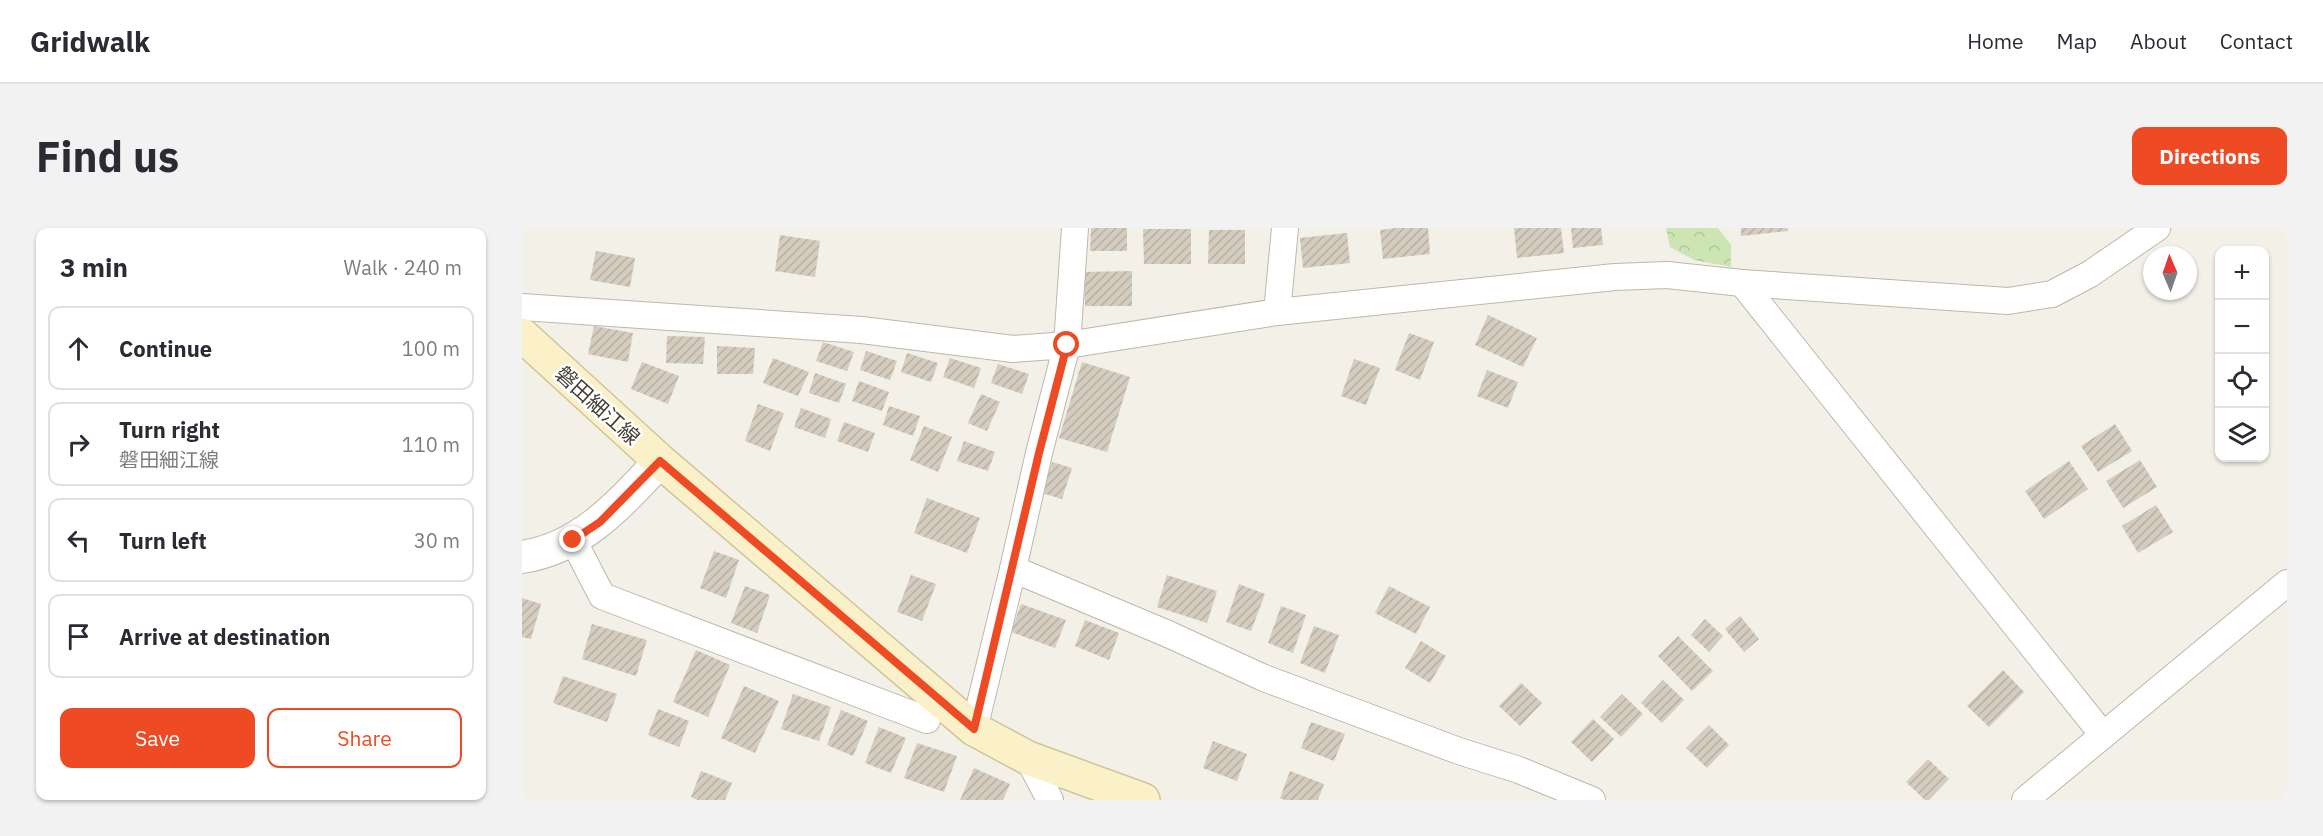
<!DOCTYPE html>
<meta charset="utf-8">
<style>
:root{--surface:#fff;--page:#f2f2f3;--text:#2b2b33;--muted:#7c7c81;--line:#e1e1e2;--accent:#ee4b24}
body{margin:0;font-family:"IBM Plex Sans","Noto Sans JP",sans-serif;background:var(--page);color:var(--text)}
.controls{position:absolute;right:18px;top:18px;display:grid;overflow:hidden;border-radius:12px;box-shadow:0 2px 4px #0004}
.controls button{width:54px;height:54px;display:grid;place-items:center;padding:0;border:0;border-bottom:2px solid var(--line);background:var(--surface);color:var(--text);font:30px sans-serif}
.compass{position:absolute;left:1621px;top:18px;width:54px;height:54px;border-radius:50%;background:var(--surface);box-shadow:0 2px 4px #0004;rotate:358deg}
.stop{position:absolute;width:18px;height:18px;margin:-14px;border:4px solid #ee4b24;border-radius:50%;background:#fff}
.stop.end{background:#ee4b24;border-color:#fff;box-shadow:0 2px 6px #0008}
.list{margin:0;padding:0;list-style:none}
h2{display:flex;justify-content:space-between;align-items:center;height:78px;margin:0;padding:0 24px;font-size:26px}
h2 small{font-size:20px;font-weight:400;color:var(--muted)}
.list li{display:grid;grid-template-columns:39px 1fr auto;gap:18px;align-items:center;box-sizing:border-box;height:84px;margin:0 12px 12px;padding:0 12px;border:2px solid var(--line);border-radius:12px}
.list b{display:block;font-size:22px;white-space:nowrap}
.list p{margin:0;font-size:20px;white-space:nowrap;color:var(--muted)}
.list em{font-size:20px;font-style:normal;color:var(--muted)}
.actions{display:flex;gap:12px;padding:18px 24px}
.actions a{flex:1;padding:14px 0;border:2px solid var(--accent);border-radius:12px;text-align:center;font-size:21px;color:var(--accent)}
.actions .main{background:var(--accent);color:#fff}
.icon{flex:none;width:33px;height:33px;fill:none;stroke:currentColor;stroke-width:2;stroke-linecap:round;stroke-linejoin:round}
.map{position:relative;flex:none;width:1765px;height:572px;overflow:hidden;border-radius:12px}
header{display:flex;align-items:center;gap:36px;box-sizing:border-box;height:84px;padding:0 30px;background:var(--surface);border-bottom:2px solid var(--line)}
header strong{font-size:28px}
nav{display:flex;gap:33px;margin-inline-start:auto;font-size:21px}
.intro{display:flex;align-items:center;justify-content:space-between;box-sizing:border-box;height:144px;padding:0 36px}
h1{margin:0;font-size:42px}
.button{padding:15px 27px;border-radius:12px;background:var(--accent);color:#fff;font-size:21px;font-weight:700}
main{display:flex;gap:36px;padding:0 36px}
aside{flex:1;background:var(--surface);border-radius:12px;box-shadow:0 2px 4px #0004}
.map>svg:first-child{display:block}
.forest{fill:url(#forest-crowns)}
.building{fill:url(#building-hatch)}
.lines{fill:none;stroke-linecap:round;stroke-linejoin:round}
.minor-casing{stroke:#beb8ab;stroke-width:28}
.tertiary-casing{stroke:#beb8ab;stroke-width:34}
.secondary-casing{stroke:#d0c499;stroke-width:36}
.minor{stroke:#fff;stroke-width:26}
.tertiary{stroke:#fff;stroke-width:32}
.secondary{stroke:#fbf1c9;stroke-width:33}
.route{stroke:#ee4b24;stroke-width:8}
.labels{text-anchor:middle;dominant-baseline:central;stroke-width:5;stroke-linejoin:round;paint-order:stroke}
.street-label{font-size:21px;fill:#464037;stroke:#fff}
</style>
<header>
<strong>Gridwalk</strong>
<nav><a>Home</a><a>Map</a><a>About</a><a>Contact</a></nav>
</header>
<div class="intro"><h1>Find us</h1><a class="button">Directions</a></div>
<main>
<aside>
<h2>3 min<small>Walk · 240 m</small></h2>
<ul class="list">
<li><svg class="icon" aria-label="ahead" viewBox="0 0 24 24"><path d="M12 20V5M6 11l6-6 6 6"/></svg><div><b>Continue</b></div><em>100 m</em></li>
<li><svg class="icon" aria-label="right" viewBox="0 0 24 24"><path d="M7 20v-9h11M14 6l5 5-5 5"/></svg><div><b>Turn right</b><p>磐田細江線</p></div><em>110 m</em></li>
<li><svg class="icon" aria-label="left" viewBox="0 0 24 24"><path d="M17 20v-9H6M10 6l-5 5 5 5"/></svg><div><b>Turn left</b></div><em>30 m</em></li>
<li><svg class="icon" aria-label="arrive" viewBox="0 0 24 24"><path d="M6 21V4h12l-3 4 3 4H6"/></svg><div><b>Arrive at destination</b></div></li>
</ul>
<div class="actions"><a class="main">Save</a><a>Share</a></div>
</aside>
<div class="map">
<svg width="1765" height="572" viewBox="0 0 1765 572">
<defs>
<pattern id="forest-crowns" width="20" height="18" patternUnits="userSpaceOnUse" patternTransform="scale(1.5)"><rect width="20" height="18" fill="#cce5b3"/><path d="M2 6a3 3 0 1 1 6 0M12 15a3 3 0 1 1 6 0" fill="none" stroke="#b1c69b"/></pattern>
<pattern id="building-hatch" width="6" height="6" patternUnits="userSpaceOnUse" patternTransform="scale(1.5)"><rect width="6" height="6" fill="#d4ccbe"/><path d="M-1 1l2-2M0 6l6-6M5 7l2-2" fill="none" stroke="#b7b0a4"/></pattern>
</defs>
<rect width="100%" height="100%" fill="#f3f0e8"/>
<!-- forest -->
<path class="forest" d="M1144 0H1196L1209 17V39L1172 32 1148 19Z"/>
<!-- building -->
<g class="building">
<path d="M569 0H605V23H568Z"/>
<path d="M874 0H906L908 26 861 31 858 2Z"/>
<path d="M992 0H1039L1042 25 995 30Z"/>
<path d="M1049 0H1079L1081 17 1051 20Z"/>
<path d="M1219 0H1266V3L1219 8Z"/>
<path d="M621 1H669V36H622Z"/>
<path d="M687 2H723V36H686Z"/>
<path d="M825 5 828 35 781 40 778 10Z"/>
<path d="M258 7 298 13 293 49 253 43Z"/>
<path d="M74 23 113 30 108 59 68 52Z"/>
<path d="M610 43V78H563L562 44Z"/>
<path d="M966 87 1015 110 1001 139 953 117Z"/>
<path d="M72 98 111 105 106 134 66 126Z"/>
<path d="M887 105 912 114 898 152 873 142Z"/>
<path d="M145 108 183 109 181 136 144 135Z"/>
<path d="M301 114 332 124 325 143 294 133Z"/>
<path d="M195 118 233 120 231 146H195Z"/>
<path d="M344 123 375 133 368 152 338 142Z"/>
<path d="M385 125 416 135 409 154 379 144Z"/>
<path d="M251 130 287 144 276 168 241 155Z"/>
<path d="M428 130 459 140 452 160 421 149Z"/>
<path d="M832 131 858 140 844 177 819 168Z"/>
<path d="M120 134 157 148 146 176 109 161Z"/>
<path d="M560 134 608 149 585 224 537 210Z"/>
<path d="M476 136 507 146 500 166 469 155Z"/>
<path d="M965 142 996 154 986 180 955 168Z"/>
<path d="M293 145 324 156 317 175 287 165Z"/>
<path d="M337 153 367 164 360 183 330 173Z"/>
<path d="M459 166 478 174 465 203 446 195Z"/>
<path d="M236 176 262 185 248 223 223 213Z"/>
<path d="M367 178 398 188 391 208 361 197Z"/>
<path d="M279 180 309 191 303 210 272 199Z"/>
<path d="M322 194 353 205 346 224 315 213Z"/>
<path d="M1593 196 1610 223 1576 244 1559 218Z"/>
<path d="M402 198 430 209 416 244 388 232Z"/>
<path d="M442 213 473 224 466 243 435 233Z"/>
<path d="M1618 232 1635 259 1601 280 1584 253Z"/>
<path d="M1547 233 1566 261 1522 291 1503 263Z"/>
<path d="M530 234 550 240 540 271 520 265Z"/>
<path d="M405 270 458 290 445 325 392 305Z"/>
<path d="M1634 277 1651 304 1616 325 1600 298Z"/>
<path d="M192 323 217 332 204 370 178 360Z"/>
<path d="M389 347 414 356 400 393 375 384Z"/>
<path d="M645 347 695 363 685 395 635 379Z"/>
<path d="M717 356 743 366 729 403 704 394Z"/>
<path d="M223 358 248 367 235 405 209 395Z"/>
<path d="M867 358 908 379 894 406 853 385Z"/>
<path d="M0 370 19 376 9 411 0 409Z"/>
<path d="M499 376 544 392 533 420 489 404Z"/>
<path d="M759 378 784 387 771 425 746 415Z"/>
<path d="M1218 388 1237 411 1222 424 1203 401Z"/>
<path d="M1183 391 1201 408 1187 424 1169 407Z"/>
<path d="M563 392 597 405 587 432 553 418Z"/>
<path d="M70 396 125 412 114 448 60 431Z"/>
<path d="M792 398 817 407 803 445 778 435Z"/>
<path d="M1156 408 1191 443 1170 463 1136 428Z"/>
<path d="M899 413 924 428 908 455 883 440Z"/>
<path d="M174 422 208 437 186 489 151 474Z"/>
<path d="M1481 442 1502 464 1467 499 1445 478Z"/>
<path d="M41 448 95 466 85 494 31 475Z"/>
<path d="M1141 452 1162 472 1140 495 1119 475Z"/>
<path d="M999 455 1020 475 998 498 977 478Z"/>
<path d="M222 458 257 473 233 525 199 510Z"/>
<path d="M271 466 309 479 297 513 259 501Z"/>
<path d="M1100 466 1121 486 1099 509 1078 489Z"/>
<path d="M136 481 167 493 157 519 126 507Z"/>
<path d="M319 482 346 493 331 528 305 517Z"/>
<path d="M1071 491 1092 511 1070 534 1049 514Z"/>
<path d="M789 494 823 506 812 533 779 520Z"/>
<path d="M1187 497 1207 517 1185 540 1164 520Z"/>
<path d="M357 499 384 510 369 545 343 535Z"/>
<path d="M691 513 725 526 715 553 681 540Z"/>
<path d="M395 515 435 528 422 564 382 550Z"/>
<path d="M1406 531 1427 551 1407 572H1403L1384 554Z"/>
<path d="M452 540 488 556 481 572H438Z"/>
<path d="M179 543 210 555 203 572H176L169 569Z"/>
<path d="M768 543 802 556 796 572H763L758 570Z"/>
</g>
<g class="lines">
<!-- minor casing -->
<g class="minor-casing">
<g id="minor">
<path d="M553 0 545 117 755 84 1093 49 1145 47 1220 55 1486 73 1530 66 1568 46 1635 0"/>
<path d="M1220 55 1581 507"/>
<path d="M0 79 340 102 491 121 545 117 517 225 491 341"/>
<path d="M755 84 763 0"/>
<path d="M51 312 80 368 405 492"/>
<path d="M452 501 491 341 646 406 742 450 937 523 997 542 1070 572"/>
<path d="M506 530 528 572"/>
<path d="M1503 572 1765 355"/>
</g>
</g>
<!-- tertiary casing -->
<g class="tertiary-casing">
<path id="tertiary" d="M0 329C60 320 99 275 138 233"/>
</g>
<!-- secondary casing -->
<g class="secondary-casing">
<path id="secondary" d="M0 107 138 233 452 501 506 530 621 572"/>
</g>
<!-- minor -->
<use href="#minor" class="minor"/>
<!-- tertiary -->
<use href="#tertiary" class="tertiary"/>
<!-- secondary -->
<use href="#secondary" class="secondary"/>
</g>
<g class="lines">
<!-- route -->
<path class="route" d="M51 312 78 294 138 233 452 501 517 225 545 117"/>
</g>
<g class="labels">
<!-- street labels -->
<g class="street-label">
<text transform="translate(76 177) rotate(42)">磐田細江線</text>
</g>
</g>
</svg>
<div class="controls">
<button>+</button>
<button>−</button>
<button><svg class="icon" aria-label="locate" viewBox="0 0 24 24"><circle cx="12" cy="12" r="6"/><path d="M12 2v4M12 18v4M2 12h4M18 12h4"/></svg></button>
<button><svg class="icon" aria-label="layers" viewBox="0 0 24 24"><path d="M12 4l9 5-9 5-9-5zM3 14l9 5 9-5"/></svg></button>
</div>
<svg class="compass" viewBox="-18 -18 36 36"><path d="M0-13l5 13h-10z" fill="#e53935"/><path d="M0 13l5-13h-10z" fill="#7c7c81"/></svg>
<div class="stop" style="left:545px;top:117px"></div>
<div class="stop end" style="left:51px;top:312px"></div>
</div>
</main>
